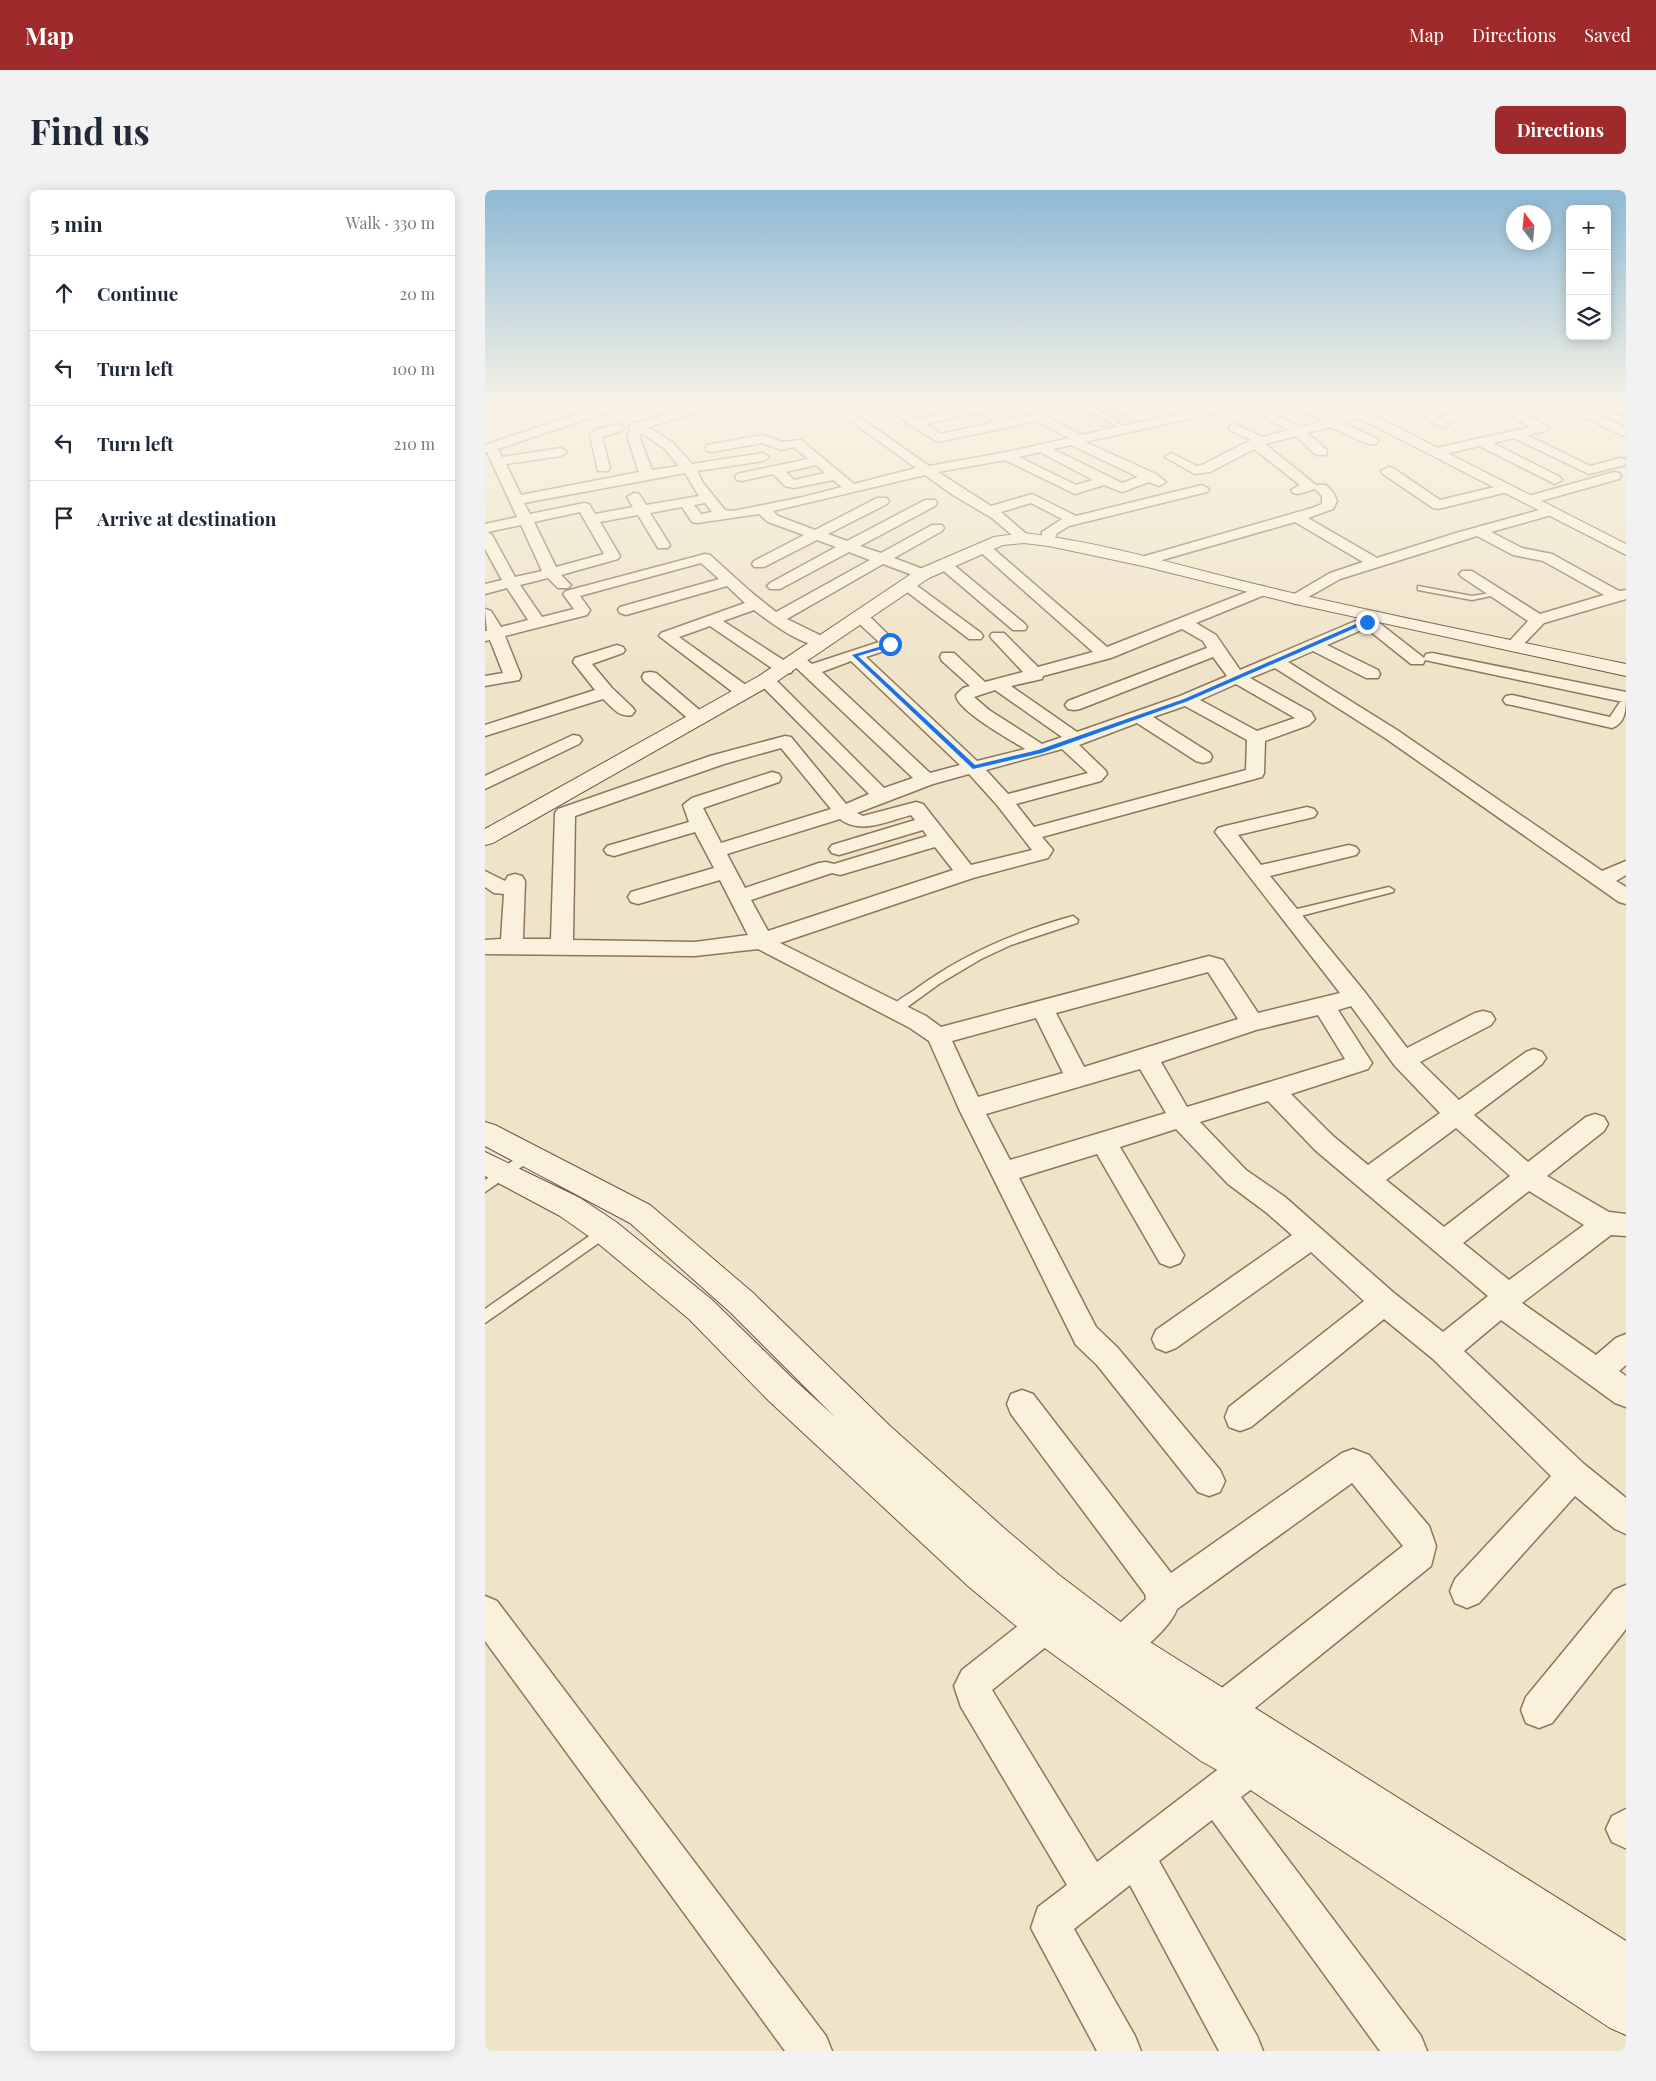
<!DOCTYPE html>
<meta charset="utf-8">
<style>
:root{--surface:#fff;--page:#f2f2f3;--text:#1f2937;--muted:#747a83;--line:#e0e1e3;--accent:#9e2a2b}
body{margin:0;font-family:"Playfair Display",serif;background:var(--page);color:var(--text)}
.controls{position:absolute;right:15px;top:15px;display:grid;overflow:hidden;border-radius:8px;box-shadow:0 2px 12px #0003}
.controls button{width:45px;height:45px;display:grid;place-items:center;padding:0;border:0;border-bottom:1px solid var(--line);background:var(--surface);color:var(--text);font:25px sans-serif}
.compass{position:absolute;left:1021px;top:15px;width:45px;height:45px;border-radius:50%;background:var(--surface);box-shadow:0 2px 12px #0003;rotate:344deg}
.stop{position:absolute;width:15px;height:15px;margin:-11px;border:4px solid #1a73e8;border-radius:50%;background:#fff}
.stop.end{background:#1a73e8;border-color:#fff;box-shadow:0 1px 5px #0008}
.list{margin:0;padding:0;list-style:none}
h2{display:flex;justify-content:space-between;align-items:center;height:65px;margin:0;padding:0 20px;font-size:21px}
h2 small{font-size:16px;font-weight:400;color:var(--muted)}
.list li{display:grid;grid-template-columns:32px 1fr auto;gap:15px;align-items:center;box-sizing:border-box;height:75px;padding:0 20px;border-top:1px solid var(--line)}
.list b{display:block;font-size:19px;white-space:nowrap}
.list em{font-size:16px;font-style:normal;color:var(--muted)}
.icon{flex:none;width:28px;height:28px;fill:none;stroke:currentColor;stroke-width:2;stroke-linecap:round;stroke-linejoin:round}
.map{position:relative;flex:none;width:1141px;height:1861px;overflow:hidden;border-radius:8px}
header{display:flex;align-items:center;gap:30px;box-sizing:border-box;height:70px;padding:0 25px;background:var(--accent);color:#fff}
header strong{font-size:24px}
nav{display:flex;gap:28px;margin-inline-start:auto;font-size:18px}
.intro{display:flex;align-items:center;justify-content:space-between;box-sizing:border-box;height:120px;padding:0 30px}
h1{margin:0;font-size:35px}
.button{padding:12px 22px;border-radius:8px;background:var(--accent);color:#fff;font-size:18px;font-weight:700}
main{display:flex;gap:30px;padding:0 30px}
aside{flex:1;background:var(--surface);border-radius:8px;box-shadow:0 2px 12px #0003}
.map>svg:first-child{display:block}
.building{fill:#cf9f7d}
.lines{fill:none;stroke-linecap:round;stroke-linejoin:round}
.lane-casing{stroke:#8d765c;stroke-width:3}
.street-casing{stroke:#8d765c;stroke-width:3}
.secondary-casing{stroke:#6f573f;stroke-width:2}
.lane{fill:#faf1dc;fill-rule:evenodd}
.street{fill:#faf1dc;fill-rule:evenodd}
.secondary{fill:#faf1dc;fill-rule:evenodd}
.route{fill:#1a73e8}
</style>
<header>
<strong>Map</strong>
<nav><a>Map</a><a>Directions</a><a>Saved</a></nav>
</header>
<div class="intro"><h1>Find us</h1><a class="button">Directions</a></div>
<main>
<aside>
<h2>5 min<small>Walk · 330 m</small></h2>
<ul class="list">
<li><svg class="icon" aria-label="ahead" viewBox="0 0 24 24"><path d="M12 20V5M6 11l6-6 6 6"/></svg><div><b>Continue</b></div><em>20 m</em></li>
<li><svg class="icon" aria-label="left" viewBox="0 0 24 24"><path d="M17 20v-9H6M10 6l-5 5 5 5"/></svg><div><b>Turn left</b></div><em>100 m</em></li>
<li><svg class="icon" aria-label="left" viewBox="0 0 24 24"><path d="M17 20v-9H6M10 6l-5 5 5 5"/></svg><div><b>Turn left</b></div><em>210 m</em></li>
<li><svg class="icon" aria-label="arrive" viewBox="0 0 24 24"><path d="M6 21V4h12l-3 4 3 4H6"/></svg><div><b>Arrive at destination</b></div></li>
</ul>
</aside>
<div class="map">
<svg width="1141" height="1861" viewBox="0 0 1141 1861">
<rect width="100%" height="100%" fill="#f0e4c8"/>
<!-- building -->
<g class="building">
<path d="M580 216H598L628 236 618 238Z"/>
<path d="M610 216H630L654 231 638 234Z"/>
</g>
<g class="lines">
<!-- lane casing -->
<g class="lane-casing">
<g id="lane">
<path d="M600 216H607L642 239 637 240Z"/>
<path d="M933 396 987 406 1012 402 1016 404 987 410 933 400Z"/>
<path d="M904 697 909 700 908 702 804 729 799 725 804 721Z"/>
<path d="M588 726 593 730 592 733 526 755 496 769 454 794 414 823 410 824 404 820C409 812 420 806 428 801 476 765 530 742 588 726Z"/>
<path d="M43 960 48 961 49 965 48 969 0 1002V990Z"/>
<path d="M120 1035 125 1037 127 1041 125 1045 0 1133V1119Z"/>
</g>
</g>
<!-- street casing -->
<g class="street-casing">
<g id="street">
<path d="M116 216H133L131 219 13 259 17 267 76 258 82 262 76 266 21 274 36 305 154 282 142 246 146 240 144 237 146 234 208 216H226L224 219 163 237 187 252 207 274 278 263 284 267 278 271 212 281 218 293 240 320 248 321 318 307 357 297 348 290 309 298 300 296 288 284 257 291 252 290 250 287 252 284 323 269 309 257 296 260 277 253 227 262 222 261 221 258 222 255 278 245 297 252 316 250 369 294 431 278 345 216H359L444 276 522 262 584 248 552 231 453 252 426 236 400 216H414L433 229 488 216H509L505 219 523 229 554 223 597 245 728 216H749L743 220 600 252 671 284 681 292 674 296 664 292 637 302 619 295 590 304 520 270 453 282 506 316 547 304 591 326 717 295 724 299 722 302 584 336 571 344 569 354H559L557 351V342L577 329 546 313 516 322 546 348 544 351H534L507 328 468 305 440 285 288 321 293 326 330 340 392 308H402L404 311 402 314 343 344 362 351 440 310H450L452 313 450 316 375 356 396 363 447 335H457L459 338 457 341 409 368 443 381 446 384 443 387H433L398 374 302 429 343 449 345 452 343 455C322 461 285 432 269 420L238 431 306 475 308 479 306 483H294L225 436 194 447 265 498 268 502 265 506 259 507 253 506 174 446 176 443 260 413 242 396 141 425 135 423 133 420 135 417 234 389 216 373 95 406 105 420 102 425 20 446 36 486 34 490 0 496V486L18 483 5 450 0 451V441H2L0 419 6 421 16 437 43 430 22 398 0 404V394L17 390 0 359V334L32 327 2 262 0 263V255ZM493 222 510 232 455 244 441 234ZM158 244 179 258 194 276 167 280 154 246ZM586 255 653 287 637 293 568 259ZM555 262 608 290 591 295 534 267ZM331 275 340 283 309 290 301 282ZM200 283 214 306 161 315 154 304 149 303 142 307 148 317 110 324 104 314 99 313 45 324 39 313ZM220 313 227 322 216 324 209 315ZM197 317 207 332 212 333 274 324 283 332 319 345 269 371 267 374 269 377H279L332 350 351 357 285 393 282 396 285 399H295L364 362 385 370 291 422 266 402 225 365 220 364 81 401 78 404 89 419 57 427 35 395 63 388 73 398H83L86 395 76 385 133 369 135 366 115 332 153 325 173 358H183L185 355 165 323ZM95 322 119 364 71 377 49 332ZM36 335 57 381 30 387 7 345 3 342Z"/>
<path d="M818 216H826L851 227 878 220 882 221 884 224 882 227 858 233 891 248 893 251 891 254H883L845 237 822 243 841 259 842 262 841 265H831L811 246 780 254 831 295H841L848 302 852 311 848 319 823 328 892 368 971 343 1065 317 1070 318 1072 321 1070 324 1006 342 1037 358 1067 364 1134 401 1141 400V409L1059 433 1034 459H1022L1020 456 1043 431 977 387 974 384 977 381H987L1055 424 1119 405 1058 371 1028 365 992 346 855 389 811 414 806 412 803 409 806 406 845 383 878 372 810 332 663 374H653L651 371 653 368 827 318 837 314V306L830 299 813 304 808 303 806 300 815 295 769 259 725 282 710 284 680 267 686 263 712 276 717 275 766 250 746 241 744 238 746 235 750 234 778 247 804 240 781 229 779 226 781 223 785 222 815 237 838 231 818 222 816 219Z"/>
<path d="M917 216H932L942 221 961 216H980L978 219 952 226 965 234 959 238Z"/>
<path d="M1009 216H1024L1061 235 1063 238 1061 241 1042 245 1105 276 1135 268 1140 269 1141 273 1140 275 1104 284 1029 248 1008 253 1075 287 1077 290 1070 294 994 256 952 266 947 265 946 262 947 259 1045 237Z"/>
<path d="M1126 216 1141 217V226L1127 220Z"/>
<path d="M1103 220 1141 238V247L1099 227 1097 224 1099 221Z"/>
<path d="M133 234 139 238 137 241 117 247 125 278 123 281H113L105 246 110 240Z"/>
<path d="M903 277 908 278 955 310 1022 294 1029 298 1027 301 953 319 948 318 898 284 896 281Z"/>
<path d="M1129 282 1134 283 1136 286 1134 289 1045 314 1038 310 1040 307Z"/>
<path d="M498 353 503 354 622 457 777 396 782 398 785 401 782 404 711 433 731 445 755 480 892 422 898 424 900 427 893 432 939 468 941 464 947 463 1141 502C1141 520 1141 533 1127 538L1027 515 1021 514 1018 510 1021 506 1027 505 1125 527 1135 512H1138L940 470 938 474H926L881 438 842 455 893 480 895 484 893 488H881L828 461 803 472 912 540 1117 681 1141 671V685L1131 691 1141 697V714L1134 712 900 548 790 478 765 488 826 522 830 529 824 535 780 551 779 583 777 587 557 647 568 660 563 668 488 688 295 753 441 826 456 837 724 766 738 770 773 823 855 803 730 642 733 638 740 636 822 617 829 619 832 623 829 627 753 645 776 675 864 655 871 657 874 661 871 665 785 686 879 801 922 858 990 823 998 821 1006 823 1010 829 1006 835 935 872 974 910 1041 862 1049 859 1057 862 1061 868 1057 874 989 925 1043 972 1101 927 1110 924 1119 927 1123 934 1119 941 1062 986 1124 1022 1141 1024V1046L1126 1045 1037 1113 1111 1165 1131 1148 1141 1144V1175L1134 1181 1141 1186V1217L1130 1213 1016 1130 979 1161 1099 1274 1141 1308V1344L1130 1339 1090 1306 994 1413 982 1418 970 1413 965 1401 970 1389 1066 1286 948 1169 899 1129 766 1237 755 1241 744 1237 740 1227 744 1217 879 1111 826 1062 691 1158 681 1162 671 1158 667 1149 671 1140 807 1045 782 1023 743 994 691 939 635 957 699 1065 695 1073 685 1077 675 1073 612 964 534 988 611 1137 632 1157 735 1280 740 1291 735 1302 724 1306 713 1302 612 1175 591 1155 474 919 444 851 425 838 273 759 210 766 0 764V750L16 749 19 704 9 703 0 697V681L20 691 23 686 30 684 37 686 40 691 38 749H66L70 623 73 619 225 566 300 546 306 547 361 614 384 604 275 494 273 490 275 486H287L399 598 428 588 305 472 307 468H319L327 474 394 452 369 429 367 426 369 423H381L413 454 411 457 381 467 492 571 540 559C526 550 471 520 471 505L478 498 485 496 457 471 455 467 457 463H469L500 492 538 482 507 449 505 446 507 443H519L553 477 608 462 493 360 491 357 493 354ZM697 439 718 451 722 458 583 511 580 515 583 519 589 520 595 519 728 467 742 486 695 506 592 542 526 496 557 489 558 486 626 468ZM366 471 475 575 445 583 337 482ZM751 494 810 528 772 541 715 510ZM510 500 577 547 557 554 504 520 489 507ZM700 516 762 550 761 580 549 637 531 614 616 591 622 584 621 581 594 555 652 533 711 571 718 573 725 571 727 567 725 563 668 527ZM296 558 346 619 236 653 218 618 294 592 296 588 294 584 287 582 207 608 198 615 204 632 122 656 119 660 122 664 129 666 210 642 229 678 146 702 143 707 146 712 153 714 235 690 263 745 210 752 88 750 90 626 239 574ZM577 559 603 583 523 604 501 580ZM484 584 512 615 547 660 486 675 438 614 431 612 378 626 372 623 448 594ZM426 625 430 630 347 655 344 659 347 663 354 665 438 640 442 646 349 674 341 672 334 673 260 698 242 664 355 629C376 645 403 631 426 625ZM450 657 468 680 283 741 266 710 347 683 355 685ZM723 782 753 829 599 877 571 823ZM866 816 910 876 955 923 883 975 848 946 806 904 883 879 887 873 853 820ZM833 825 860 869 702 917 676 872 771 840ZM551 828 578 883 493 907 467 851ZM655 879 681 923 525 970 501 924ZM783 911 830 960 1003 1106 958 1142 909 1103 800 1007 761 980 715 932ZM971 938 1025 986 959 1037 901 990ZM1044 1001 1099 1035 1024 1090 978 1053Z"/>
<path d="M459 370 464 371 540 434 542 437 540 440H528L454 377 452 374 454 371Z"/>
<path d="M422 390 427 392 496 443 498 446 496 449H484L417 398 414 395 417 392Z"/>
<path d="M132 455 138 457 140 460 138 463 107 474 127 498 147 517 150 521 147 525C134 528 127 517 118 509L0 546V535L110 500 88 472 90 468Z"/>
<path d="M165 482 171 483 218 523 221 527 218 531 212 532 206 531 159 491 157 487 159 483Z"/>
<path d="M88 545 94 546 97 550 94 554 0 599V586Z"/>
<path d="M537 1200 548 1204 686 1383 857 1263 868 1259 884 1265 944 1336 951 1356 946 1376 750 1534 737 1539 724 1534 719 1521 724 1508 918 1356 867 1293 692 1419C685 1438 655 1464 636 1472L624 1467 619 1455 624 1443 661 1409 660 1404 526 1224 522 1214 526 1204Z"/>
<path d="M1141 1395V1439L1067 1533 1054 1538 1041 1533 1036 1520 1041 1507 1129 1400Z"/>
<path d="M0 1406 12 1411 341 1846 347 1861H300L0 1451Z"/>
<path d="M560 1419 572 1424 577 1436 572 1448 507 1500 612 1672 753 1564 766 1559 779 1564 784 1577 779 1590 756 1607 936 1846 942 1861H895L727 1630 674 1671 772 1846 778 1861H734L645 1695 589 1739 650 1846 656 1861H612L546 1738 553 1717 582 1695 476 1517 469 1496 477 1480 548 1424Z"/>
<path d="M1141 1619V1658H1140L1127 1652 1121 1639 1127 1626Z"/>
</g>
</g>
<!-- secondary casing -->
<g class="secondary-casing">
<g id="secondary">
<path d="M854 216H871L1141 354V365L856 219Z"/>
<path d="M539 343C631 354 721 384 812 404 921 429 1031 451 1141 474V486L811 414 658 376 564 356 539 353 518 355 444 388 288 494 8 653 0 655V639L274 486 432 380 509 347Z"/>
<path d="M0 932 10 935 165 1015 267 1102 405 1236 520 1339 574 1385 649 1442 1141 1751V1845L1125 1838 752 1591 716 1571 547 1449 483 1396 283 1210 204 1129 109 1050 75 1026 0 986V962L95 1008 131 1032 226 1109 307 1188 350 1227 245 1122 145 1033 0 956Z"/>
</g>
</g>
<!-- lane -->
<use href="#lane" class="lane"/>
<!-- street -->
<use href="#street" class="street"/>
<!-- secondary -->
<use href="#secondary" class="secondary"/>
</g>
<!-- sky -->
<linearGradient id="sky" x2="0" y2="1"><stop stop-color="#8fbad6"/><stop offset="0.45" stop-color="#f8f3e6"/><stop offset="1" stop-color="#f8f3e6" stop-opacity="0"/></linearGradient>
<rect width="1141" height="476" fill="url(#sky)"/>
<!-- route -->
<path class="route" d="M880 430 884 432 703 511 557 563 488 579 367 465 407 453V456L373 466 490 575 553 560 699 509Z"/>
</svg>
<div class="controls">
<button>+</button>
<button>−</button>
<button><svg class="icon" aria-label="layers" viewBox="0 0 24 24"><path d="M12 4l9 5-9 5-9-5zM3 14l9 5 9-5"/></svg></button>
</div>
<svg class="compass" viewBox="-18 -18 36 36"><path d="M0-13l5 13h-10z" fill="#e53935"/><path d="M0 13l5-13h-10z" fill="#747a83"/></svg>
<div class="stop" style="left:405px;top:454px"></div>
<div class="stop end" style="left:882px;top:432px"></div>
</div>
</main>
